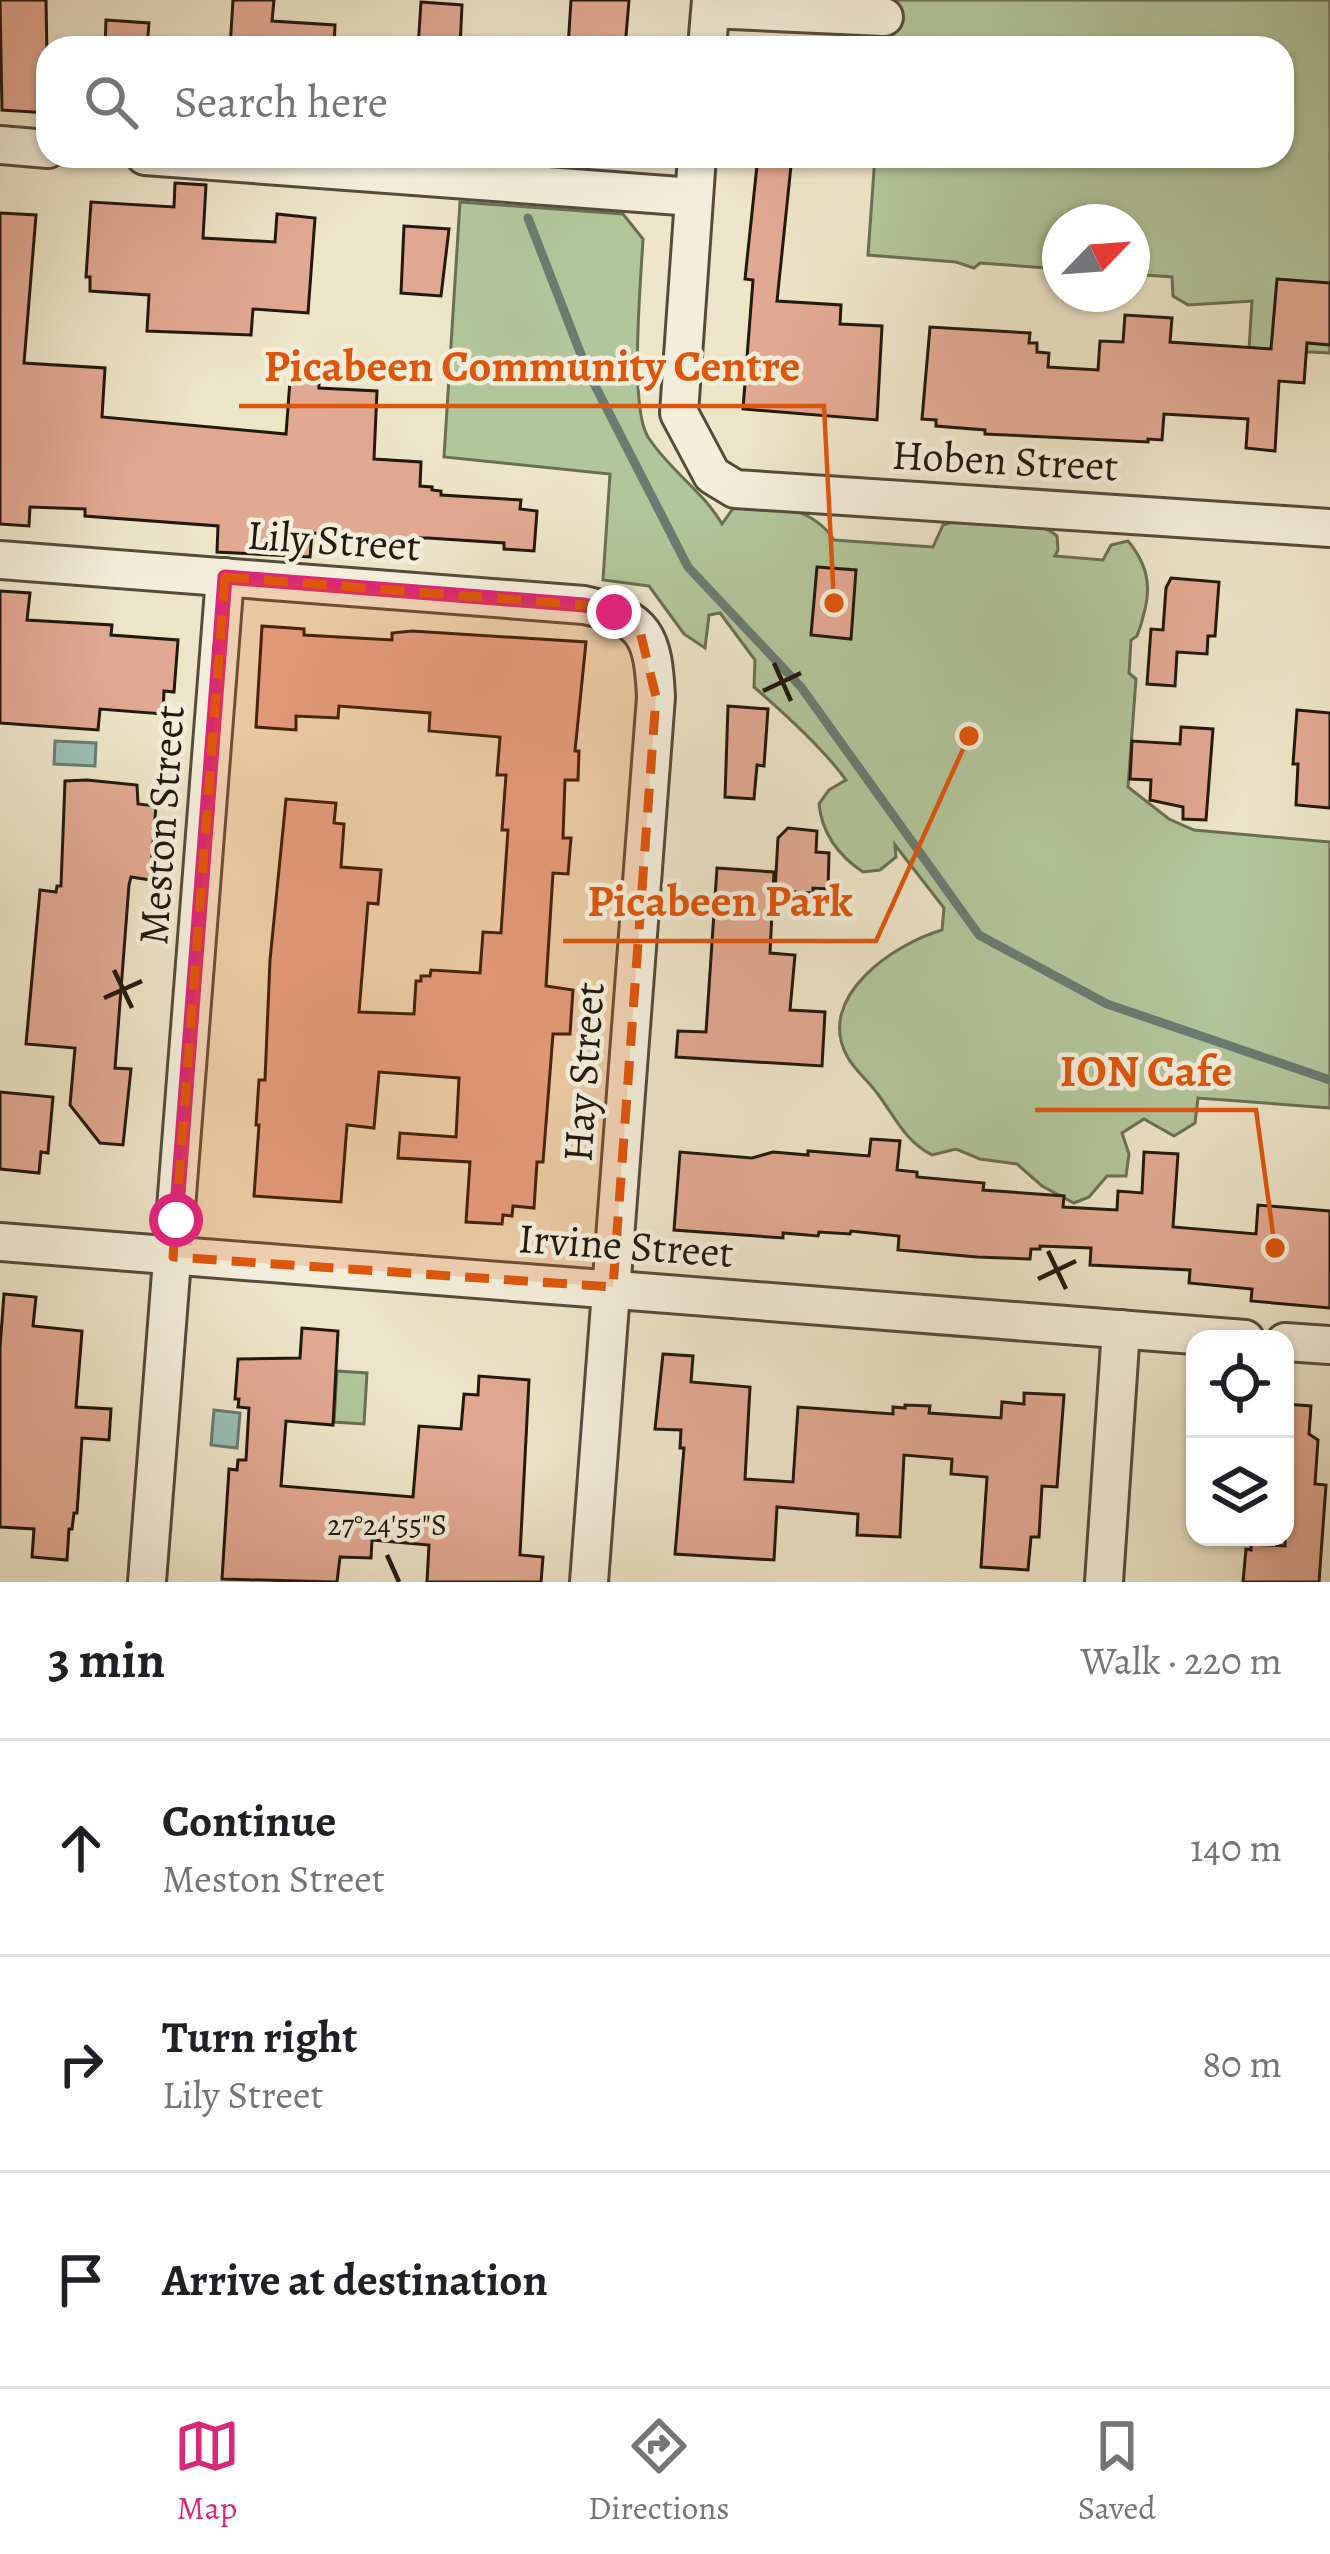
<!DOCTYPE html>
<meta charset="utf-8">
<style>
:root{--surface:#fff;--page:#f6f6f6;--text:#202124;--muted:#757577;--line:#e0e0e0;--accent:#db2777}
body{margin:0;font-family:Alegreya,serif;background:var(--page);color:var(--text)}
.controls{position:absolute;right:36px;bottom:36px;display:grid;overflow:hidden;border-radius:24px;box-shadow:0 3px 9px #0004}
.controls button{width:108px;height:108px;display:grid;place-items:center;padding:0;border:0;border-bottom:3px solid var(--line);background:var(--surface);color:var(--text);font:60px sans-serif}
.compass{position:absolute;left:1042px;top:204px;width:108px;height:108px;border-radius:50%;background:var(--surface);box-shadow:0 3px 9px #0004;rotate:65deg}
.stop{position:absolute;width:36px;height:36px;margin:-27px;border:9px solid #db2777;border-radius:50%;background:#fff}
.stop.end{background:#db2777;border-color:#fff;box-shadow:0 3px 12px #0008}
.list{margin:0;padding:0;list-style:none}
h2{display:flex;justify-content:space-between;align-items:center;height:156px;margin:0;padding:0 48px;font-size:51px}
h2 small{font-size:39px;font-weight:400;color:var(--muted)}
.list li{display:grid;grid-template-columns:78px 1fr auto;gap:36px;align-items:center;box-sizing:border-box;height:216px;padding:0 48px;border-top:3px solid var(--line)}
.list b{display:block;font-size:45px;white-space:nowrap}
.list p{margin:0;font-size:39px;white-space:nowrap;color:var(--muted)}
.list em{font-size:39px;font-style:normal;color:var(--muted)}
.icon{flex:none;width:66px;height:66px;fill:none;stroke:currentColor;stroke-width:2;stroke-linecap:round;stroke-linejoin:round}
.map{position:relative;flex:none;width:1330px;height:1582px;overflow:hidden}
.search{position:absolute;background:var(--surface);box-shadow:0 3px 9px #0004;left:36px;right:36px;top:36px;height:132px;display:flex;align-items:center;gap:30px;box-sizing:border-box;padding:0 42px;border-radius:36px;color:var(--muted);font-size:45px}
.sheet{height:804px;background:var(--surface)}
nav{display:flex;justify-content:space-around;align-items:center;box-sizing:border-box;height:168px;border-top:3px solid var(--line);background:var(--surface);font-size:33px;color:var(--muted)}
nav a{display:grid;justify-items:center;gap:6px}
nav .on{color:var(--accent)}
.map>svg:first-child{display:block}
.green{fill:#b2c69b;stroke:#6a6f54;stroke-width:3}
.water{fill:#99bfb5;stroke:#6a7c71;stroke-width:3}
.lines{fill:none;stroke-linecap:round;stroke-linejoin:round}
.stream{stroke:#6a7c71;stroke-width:9}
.building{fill:#e2a992;stroke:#23180c;stroke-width:3}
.minor-casing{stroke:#564b3b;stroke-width:42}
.minor{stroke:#f3eedb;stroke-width:36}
.route{stroke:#db2777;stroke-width:15}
.marked{fill:#de560c;fill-opacity:0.2;stroke:#de560c;stroke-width:9;stroke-dasharray:24 15;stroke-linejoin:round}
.ticks{fill:none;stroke:#23180c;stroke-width:4.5}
.labels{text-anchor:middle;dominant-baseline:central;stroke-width:9;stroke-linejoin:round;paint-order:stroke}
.street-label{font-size:42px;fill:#23180c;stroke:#f3eedb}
.ticks-label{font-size:30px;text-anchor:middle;fill:#23180c;stroke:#f3eedb;stroke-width:9;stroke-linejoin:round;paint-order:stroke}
.leader{fill:none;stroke:#de560c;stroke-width:4.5}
.callout-dot{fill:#de560c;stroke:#f3eedb;stroke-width:4.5}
.callout-label{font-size:45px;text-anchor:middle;font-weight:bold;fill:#de560c;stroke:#f3eedb;stroke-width:9;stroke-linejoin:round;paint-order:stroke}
</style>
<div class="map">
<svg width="1330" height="1582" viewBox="0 0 1330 1582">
<rect width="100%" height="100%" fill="#ede5c8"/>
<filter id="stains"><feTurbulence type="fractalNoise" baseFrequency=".00167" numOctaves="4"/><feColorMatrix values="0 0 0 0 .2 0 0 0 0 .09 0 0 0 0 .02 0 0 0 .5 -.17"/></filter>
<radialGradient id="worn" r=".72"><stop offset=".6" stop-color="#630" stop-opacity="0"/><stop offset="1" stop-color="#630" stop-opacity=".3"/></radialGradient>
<!-- green -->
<g class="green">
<path d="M887 0H1330V353L1249 349 1252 301 1188 305 1173 296 1172 277 1132 274V222H1060V269L980 263 974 268 956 262 868 255 875 156H1282V48H884Z"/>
<path d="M460 202 623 214 643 239C641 279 629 407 648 437 669 470 703 491 722 524L739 500C774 504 814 508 834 540L933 547 943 525C974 514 1031 514 1057 536L1058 550 1055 556 1103 560 1111 545 1128 541C1155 573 1150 600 1137 636L1131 640 1129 673 1136 679 1128 787 1169 819 1194 830 1330 842V1108L1198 1098 1195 1123 1174 1136 1144 1119 1122 1133 1129 1154 1126 1176H1107L1089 1197 1074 1203 1042 1186 1017 1164 980 1159 956 1149 932 1155C904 1140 896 1118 877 1093 868 1080 854 1070 847 1056 815 997 894 944 942 930L944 908 895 845 896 857 880 870 863 872C839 856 822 833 819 804L829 790 846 780C823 748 784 713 754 687L755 660 720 613 709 615 705 648 684 634 649 586 603 580 610 474 444 457Z"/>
<path d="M337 1371 367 1373 364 1424 334 1422Z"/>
</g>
<!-- water -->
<g class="water">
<path d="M55 741 96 743 95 766 54 764Z"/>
<path d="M214 1410 240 1413 237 1448 211 1445Z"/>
</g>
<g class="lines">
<!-- stream -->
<path class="stream" d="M528 218 587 370 688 567 801 687 979 935 1107 1004 1330 1080"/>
</g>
<!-- building -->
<g class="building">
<path d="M0 0H46L48 113 2 110Z"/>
<path d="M233 0H274L272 21 335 25 334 48H230Z"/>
<path d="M571 0H629L625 48H568Z"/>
<path d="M421 2 462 5 460 48H418Z"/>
<path d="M106 20 149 23 147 48H105Z"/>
<path d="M758 156H792L777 301 841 305 840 324 882 326 877 420 743 409 753 280 745 279Z"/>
<path d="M175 183 206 185 203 238 275 242 277 214 315 218 308 313 253 309 251 335 147 331 149 295 90 291V277H86L91 202 174 207Z"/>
<path d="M0 213 36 215 24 363 105 368 102 417 286 434 290 380 319 382V388L377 391 374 459 421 462 420 486 432 487V490L441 491V495L521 500 520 509 537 511 534 551 504 549V543L428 538H414V542L312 533 310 557 217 552 218 526 85 516V509L30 507 29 526 0 524Z"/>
<path d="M404 226 449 229 441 296 401 293Z"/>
<path d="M1277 279 1330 283V345L1307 343 1304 383 1279 381 1275 451 1246 448 1248 419 1164 414 1162 440 1148 439V442L985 434V430L936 426V420L922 419 930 327 1030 333 1029 343H1037V352L1049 353 1048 367 1098 370 1100 341 1123 342 1125 315 1172 318 1170 342 1271 349Z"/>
<path d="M817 567 856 570 851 639 811 635Z"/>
<path d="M1171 578 1219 582 1215 636H1208L1207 654 1177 652 1175 686 1147 684 1151 629 1163 630 1166 588Z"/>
<path d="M0 591 30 593 27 620 112 625 111 635 178 640 174 692 164 691 163 714 100 709 98 730 0 723Z"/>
<path d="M262 626 304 629V635L392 640V633L412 631 586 642 575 751H579L578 780H565L563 838H571L568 874 553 873 546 986 573 990 570 1034H553L543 1162H537L534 1208 513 1206 512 1216 503 1215 502 1224 466 1222 470 1162 398 1158 400 1133 456 1137 459 1078 379 1072 374 1128 347 1125 341 1202 254 1196 259 1125H256L259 1080H265L270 960 286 799 336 803 334 823 344 824 341 867 381 870 378 904 368 903 359 1012 414 1014 416 981H421V976H430L431 970 480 973 483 932 501 933 508 830H502L506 775H497L500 737 429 731 430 713 339 706 338 718 296 716V730L256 727Z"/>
<path d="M728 706 768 709 764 766 757 765 754 799 725 797Z"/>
<path d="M1297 710 1330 713V808L1296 805 1298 764H1293Z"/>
<path d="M1181 727 1213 729 1206 820 1183 819V807L1150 800 1151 780 1130 779 1132 741 1180 744Z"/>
<path d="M87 780 137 785 138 804 156 806 150 880 131 877 129 885 115 1068 131 1069 123 1145 100 1143 70 1105 75 1048 26 1044 40 890 56 892 57 886H61L65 781Z"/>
<path d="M788 828 817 831 816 852 829 853 828 889 813 888V893L775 891 778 838Z"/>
<path d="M717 868 774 872 770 953 795 955 790 1010 825 1012 822 1066 676 1057 678 1031 706 1032Z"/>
<path d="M0 1092 53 1097 48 1153 41 1152 39 1173 0 1169Z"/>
<path d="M871 1139 900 1141 897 1170 917 1172V1177L984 1183 983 1190 1064 1196 1063 1207 1117 1210 1118 1191 1142 1193 1144 1152 1178 1154 1173 1227 1256 1234 1258 1205 1330 1211V1308L1251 1301 1252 1289 1189 1283 1190 1270 1090 1265 1091 1248 1040 1246V1249H1031L1030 1259 977 1257 898 1250 899 1236 851 1231 850 1234 819 1232 818 1236 783 1233V1238L674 1230 680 1152 752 1158 773 1152 808 1155V1151L869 1156Z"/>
<path d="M4 1294 36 1297 33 1326 82 1331 76 1407 111 1409 109 1440 82 1438 77 1513H74L72 1529H69L67 1560 32 1557 34 1529 0 1527V1348Z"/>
<path d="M302 1328 338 1331 333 1425 286 1421 281 1486 413 1497 419 1426 461 1429 464 1394 478 1395 479 1376 529 1380 520 1555 543 1557 541 1582H427L429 1545 372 1540 371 1558 340 1557 337 1582 222 1579 229 1469 237 1470 238 1460H246L249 1408 238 1407 239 1399H235L238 1359 300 1358Z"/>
<path d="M663 1354 693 1356 691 1382 750 1387 745 1479 793 1482 798 1407 893 1414V1407L905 1408V1405L930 1406 929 1413 1001 1418 1002 1402 1024 1404V1393L1064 1395 1057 1487 1042 1486 1039 1537H1031L1028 1570 981 1567 987 1477 951 1474 952 1459 904 1455 900 1537 857 1535 858 1514 777 1507 774 1560 675 1554 684 1448H680L681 1430 655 1429Z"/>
<path d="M1285 1404 1311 1406 1309 1434 1318 1440 1315 1484 1326 1485 1319 1582H1243L1246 1549 1251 1550V1544L1285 1546Z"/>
</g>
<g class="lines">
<!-- minor casing -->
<g class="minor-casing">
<g id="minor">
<path d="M711 9 884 17"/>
<path d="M707 48 711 0"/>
<path d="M0 145 48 149"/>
<path d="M145 156 693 197"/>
<path d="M697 156 679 413 712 475 735 489 1330 528"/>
<path d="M0 560 584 605C646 618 653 636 656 697L589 1582"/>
<path d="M0 1242 1245 1339"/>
<path d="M1285 1342 1330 1345"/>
<path d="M147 1582 225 577"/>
<path d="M1104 1582 1121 1329"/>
</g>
</g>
<!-- minor -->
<use href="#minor" class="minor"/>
</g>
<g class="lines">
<!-- route -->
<path class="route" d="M176 1220 225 577 584 605 614 612"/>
</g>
<!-- marked area -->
<path class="marked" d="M225 577 584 605 638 623 656 697 613 1287 173 1257Z"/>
<!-- ticks -->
<path class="ticks" d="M774 663 791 701M763 691 801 673M114 970 132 1008M104 998 142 981M1048 1251 1066 1289M1038 1279 1076 1261M387 1555 399 1582"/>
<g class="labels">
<!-- street labels -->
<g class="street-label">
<text transform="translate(1005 460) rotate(3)">Hoben Street</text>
<text transform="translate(334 540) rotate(4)">Lily Street</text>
<text transform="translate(161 825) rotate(-86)">Meston Street</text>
<text transform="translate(583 1072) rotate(-86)">Hay Street</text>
<text transform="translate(626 1245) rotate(4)">Irvine Street</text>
</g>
</g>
<g class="ticks-label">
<text x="387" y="1535">27°24'55"S</text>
</g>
<!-- callouts -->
<path class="leader" d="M834 603L824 406H239M969 736L876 941H563M1275 1248L1256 1110H1035"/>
<g class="callout-dot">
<circle cx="834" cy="603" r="12"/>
<circle cx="969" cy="736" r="12"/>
<circle cx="1275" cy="1248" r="12"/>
</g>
<g class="callout-label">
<text x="532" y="381">Picabeen Community Centre</text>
<text x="720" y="916">Picabeen Park</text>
<text x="1146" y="1086">ION Cafe</text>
</g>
<rect width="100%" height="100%" filter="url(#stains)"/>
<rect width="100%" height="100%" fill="url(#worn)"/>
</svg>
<div class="controls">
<button><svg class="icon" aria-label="locate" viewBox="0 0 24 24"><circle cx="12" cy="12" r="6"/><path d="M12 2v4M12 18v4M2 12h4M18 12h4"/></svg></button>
<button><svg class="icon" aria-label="layers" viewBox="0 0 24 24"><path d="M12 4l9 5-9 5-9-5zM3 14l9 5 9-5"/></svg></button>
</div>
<svg class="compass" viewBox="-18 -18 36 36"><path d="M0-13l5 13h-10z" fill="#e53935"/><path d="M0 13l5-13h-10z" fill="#757577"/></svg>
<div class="stop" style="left:176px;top:1220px"></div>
<div class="stop end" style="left:614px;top:612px"></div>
<div class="search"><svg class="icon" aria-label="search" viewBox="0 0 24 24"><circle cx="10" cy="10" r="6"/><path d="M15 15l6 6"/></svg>Search here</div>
</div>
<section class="sheet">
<h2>3 min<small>Walk · 220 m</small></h2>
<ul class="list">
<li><svg class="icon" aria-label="ahead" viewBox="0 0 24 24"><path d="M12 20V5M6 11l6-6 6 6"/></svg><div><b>Continue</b><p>Meston Street</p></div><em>140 m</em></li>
<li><svg class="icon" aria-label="right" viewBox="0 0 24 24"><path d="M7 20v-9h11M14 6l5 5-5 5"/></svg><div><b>Turn right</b><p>Lily Street</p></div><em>80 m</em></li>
<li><svg class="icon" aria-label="arrive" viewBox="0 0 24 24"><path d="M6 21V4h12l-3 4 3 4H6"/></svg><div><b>Arrive at destination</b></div></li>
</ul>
</section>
<nav>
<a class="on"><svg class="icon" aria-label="map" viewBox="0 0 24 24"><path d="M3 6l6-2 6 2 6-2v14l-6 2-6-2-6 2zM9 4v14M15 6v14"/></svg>Map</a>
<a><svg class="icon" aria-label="directions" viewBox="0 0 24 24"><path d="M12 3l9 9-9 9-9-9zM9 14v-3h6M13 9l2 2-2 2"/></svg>Directions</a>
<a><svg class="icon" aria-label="saved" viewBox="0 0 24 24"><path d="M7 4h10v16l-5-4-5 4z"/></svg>Saved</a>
</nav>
